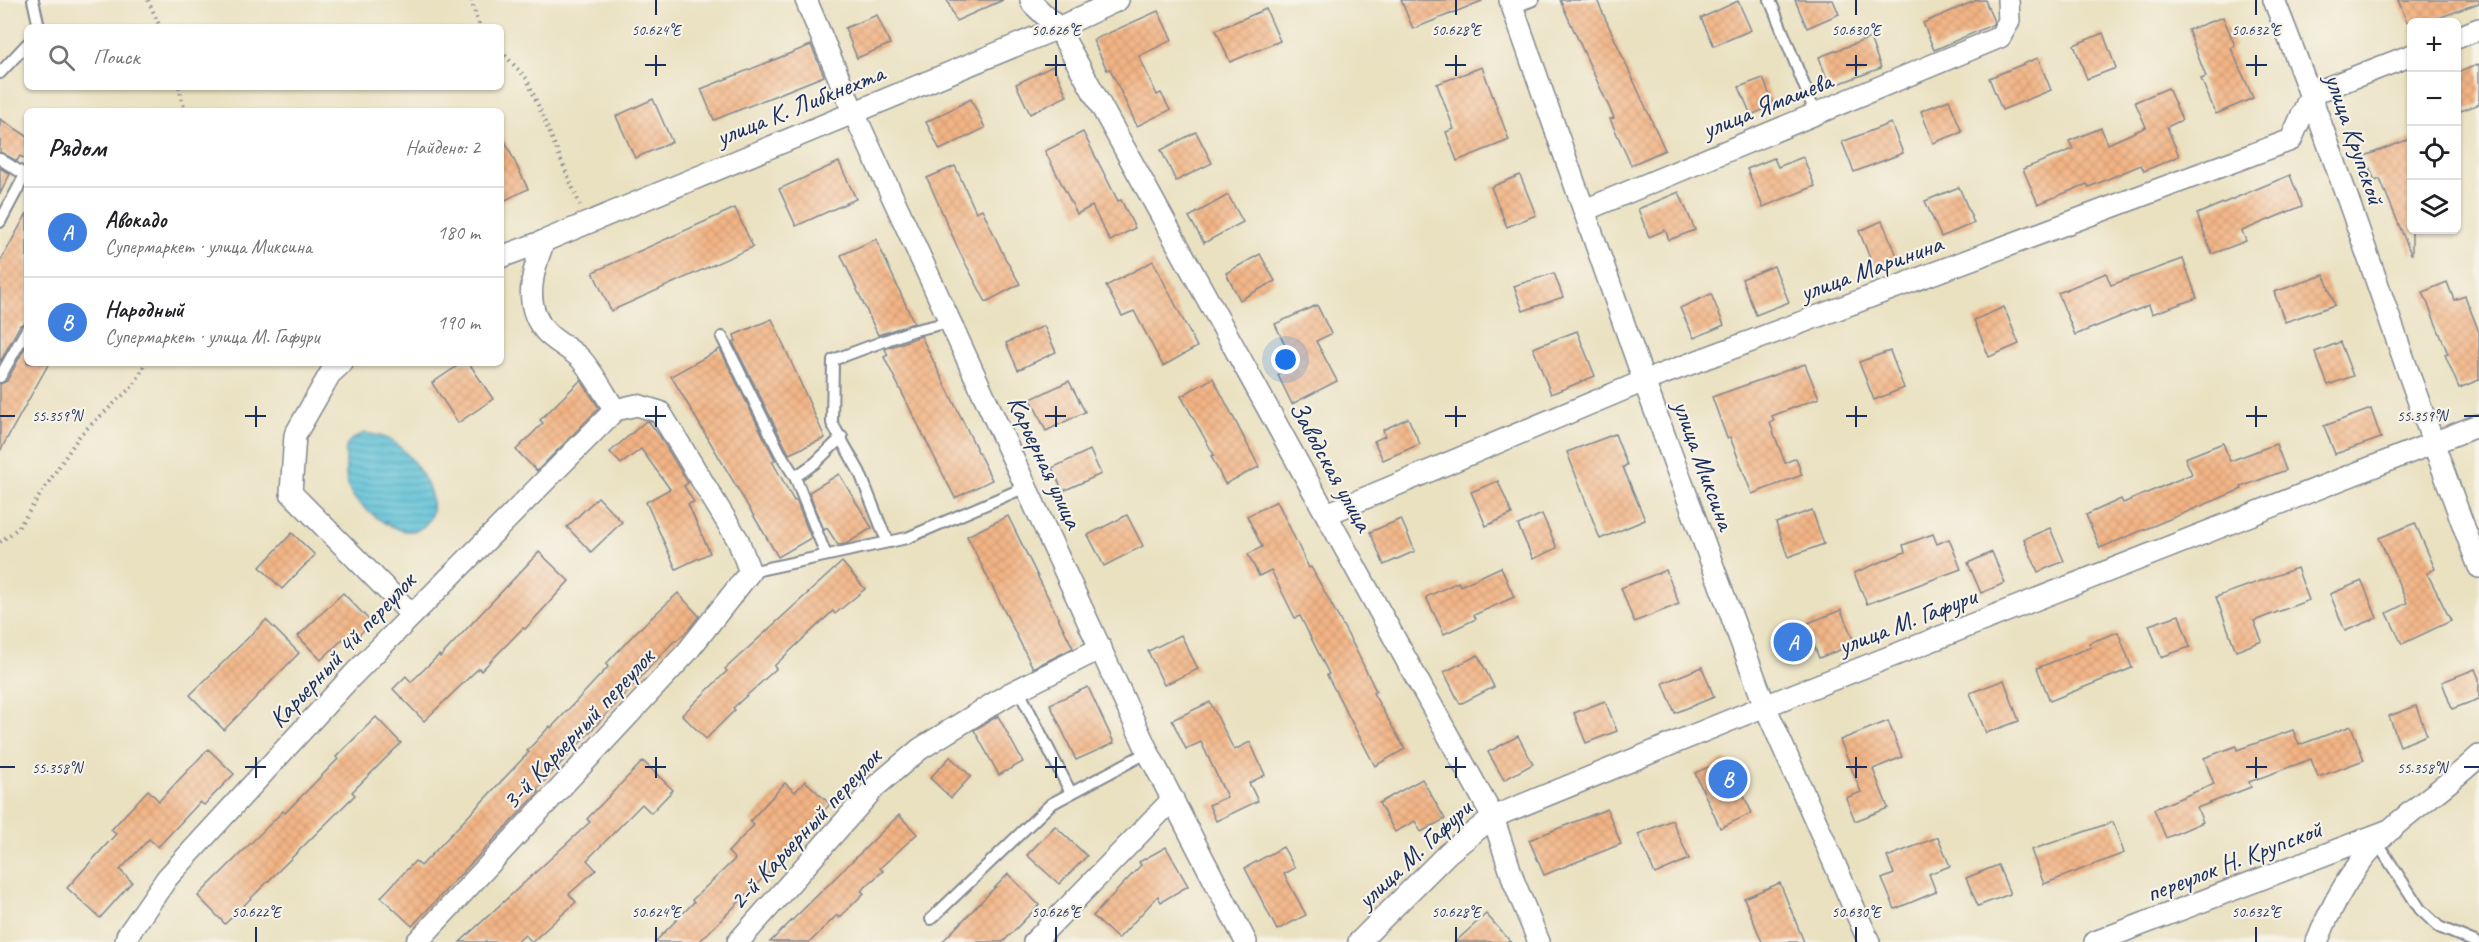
<!DOCTYPE html>
<html lang="ru">
<meta charset="utf-8">
<style>
:root{--surface:#fff;--page:#f2f2f2;--text:#202124;--muted:#757577;--line:#e0e0e0;--accent:#b5179e}
body{margin:0;font-family:Caveat,sans-serif;background:var(--page);color:var(--text)}
.controls{position:absolute;right:18px;top:18px;display:grid;overflow:hidden;border-radius:9px;box-shadow:0 2px 4px #0004}
.controls button{width:54px;height:54px;display:grid;place-items:center;padding:0;border:0;border-bottom:2px solid var(--line);background:var(--surface);color:var(--text);font:30px sans-serif}
.you{position:absolute;left:1286px;top:360px;width:21px;height:21px;margin:-15px;border:4px solid #fff;border-radius:50%;background:#1a73e8;box-shadow:0 0 0 9px #1a73e833}
.badge{display:grid;place-items:center;width:39px;height:39px;border-radius:50%;background:var(--accent);color:#fff;font-size:20px;font-weight:700}
.pin{position:absolute;translate:-50% -50%;border:3px solid #fff;box-shadow:0 2px 6px #0006}
.list{margin:0;padding:0;list-style:none}
h2{display:flex;justify-content:space-between;align-items:center;height:78px;margin:0;padding:0 24px;font-size:26px}
h2 small{font-size:20px;font-weight:400;color:var(--muted)}
.list li{display:grid;grid-template-columns:39px 1fr auto;gap:18px;align-items:center;box-sizing:border-box;height:90px;padding:0 24px;border-top:2px solid var(--line)}
.list b{display:block;font-size:22px;white-space:nowrap}
.list p{margin:0;font-size:20px;white-space:nowrap;color:var(--muted)}
.list em{font-size:20px;font-style:normal;color:var(--muted)}
.icon{flex:none;width:33px;height:33px;fill:none;stroke:currentColor;stroke-width:2;stroke-linecap:round;stroke-linejoin:round}
.map{position:relative;flex:none;width:2479px;height:942px;overflow:hidden}
.search{position:absolute;background:var(--surface);box-shadow:0 2px 4px #0004;left:24px;top:24px;width:480px;height:66px;display:flex;align-items:center;gap:15px;box-sizing:border-box;padding:0 21px;border-radius:9px;color:var(--muted);font-size:22px}
.panel{position:absolute;background:var(--surface);box-shadow:0 2px 4px #0004;left:24px;top:108px;width:480px;height:258px;border-radius:9px}
.map>svg:first-child{display:block}
.water{fill:url(#water-rules);stroke:#3a779a;stroke-width:1.5}
.building{fill:url(#building-cross-hatch)}
.lines{fill:none;stroke-linecap:round;stroke-linejoin:round}
.lane-casing{stroke:#828890;stroke-width:14}
.street-casing{stroke:#828890;stroke-width:24}
.path{stroke:#828890;stroke-width:4;stroke-dasharray:1.5 4.5;stroke-linecap:butt}
.lane{stroke:#fff;stroke-width:10}
.street{stroke:#fff;stroke-width:21}
.ticks{fill:none;stroke:#1b2f5e;stroke-width:2}
.labels{text-anchor:middle;dominant-baseline:central;stroke-width:4.5;stroke-linejoin:round;paint-order:stroke}
.street-label{font-size:26px;fill:#1b2f5e;stroke:#f7f3e8}
.ticks-label{font-size:15px;text-anchor:middle;fill:#1b2f5e;stroke:#f7f3e8;stroke-width:4.5;stroke-linejoin:round;paint-order:stroke}
</style>
<div class="map">
<svg width="2479" height="942" viewBox="0 0 2479 942">
<defs>
<pattern id="water-rules" width="6" height="5" patternUnits="userSpaceOnUse" patternTransform="scale(1.5)"><rect width="6" height="5" fill="#59bfd7"/><path d="M0 2.5h6" fill="none" stroke="#499cb2"/></pattern>
<pattern id="building-cross-hatch" width="8" height="8" patternUnits="userSpaceOnUse" patternTransform="scale(1.5)"><rect width="8" height="8" fill="#f3b484"/><path d="M0 0l8 8M0 8l8-8" fill="none" stroke="#d09b74"/></pattern>
</defs>
<rect width="100%" height="100%" fill="#f7f3e8"/>
<filter id="ink" filterUnits="userSpaceOnUse"><feTurbulence type="fractalNoise" baseFrequency=".0167" numOctaves="2"/><feDisplacementMap in="SourceGraphic" scale="12" xChannelSelector="R" yChannelSelector="G"/><feConvolveMatrix kernelMatrix="1 2 1 2 8 2 1 2 1" color-interpolation-filters="sRGB"/></filter>
<filter id="wash" filterUnits="userSpaceOnUse"><feTurbulence type="fractalNoise" baseFrequency=".008" numOctaves="4" result="noise"/><feDisplacementMap in="SourceGraphic" scale="24" xChannelSelector="R" yChannelSelector="G"/><feGaussianBlur stdDeviation="1.35" result="paint"/><feColorMatrix in="noise" values="0 0 0 0 0 0 0 0 0 0 0 0 0 0 0 0 0 1.4 0 .05"/><feComposite in="paint" operator="in"/></filter>
<g filter="url(#wash)">
<rect width="100%" height="100%" fill="#eae1c1"/>
<!-- water -->
<path class="water" d="M365 433C376 435 386 436 395 443 414 458 447 501 425 525 406 545 364 511 352 495 345 484 346 471 346 459 345 453 345 447 349 442 353 438 361 435 365 433Z"/>
<g id="blocks">
<!-- building -->
<g class="building">
<path d="M947 0H1003L956 21Z"/>
<path d="M1401 0H1482V1L1413 29Z"/>
<path d="M1560 0H1597L1665 150 1631 165 1610 119 1614 118Z"/>
<path d="M1795 0H1833L1839 14 1807 28Z"/>
<path d="M1977 0H1985L1994 22 1992 25 1934 50 1923 23Z"/>
<path d="M2398 0H2479V3L2428 22H2407Z"/>
<path d="M1738 1 1751 30 1714 46 1701 18Z"/>
<path d="M1266 9 1280 41 1230 62 1216 30Z"/>
<path d="M1158 11 1172 40 1139 56 1157 95 1161 93 1170 110 1137 126 1110 69 1107 70 1093 40Z"/>
<path d="M877 15 890 44 857 58 845 28Z"/>
<path d="M2223 17 2235 46 2231 48 2253 98 2216 114 2201 79 2206 77 2188 30Z"/>
<path d="M2103 33 2116 68 2087 79 2074 45Z"/>
<path d="M1870 38 1881 68 1830 87 1819 57Z"/>
<path d="M811 45 824 76 714 120 701 89Z"/>
<path d="M2038 58 2051 90 2002 110 1989 78Z"/>
<path d="M2479 64V104L2461 111 2457 100V73Z"/>
<path d="M1053 66 1067 96 1030 114 1016 84Z"/>
<path d="M1482 67 1509 140 1457 161 1446 132 1454 129 1437 84Z"/>
<path d="M1763 78 1774 105 1751 115 1739 87Z"/>
<path d="M2168 88 2182 120 2167 127 2179 156 2144 171 2141 165 2089 187 2087 184 2038 204 2023 169 2073 149 2069 141 2101 128 2108 144 2146 127 2135 102Z"/>
<path d="M653 99 672 142 635 158 616 116Z"/>
<path d="M971 99 985 128 940 150 926 122Z"/>
<path d="M1949 100 1962 132 1933 143 1921 111Z"/>
<path d="M0 119 27 136V160L20 156 17 161 0 152Z"/>
<path d="M1891 123 1903 153 1854 172 1842 142Z"/>
<path d="M1083 132 1118 201 1121 200 1135 228 1110 241 1092 206 1077 214 1045 151Z"/>
<path d="M1196 132 1212 163 1176 181 1161 150Z"/>
<path d="M501 133 528 189 501 202Z"/>
<path d="M2412 138V254H2411L2380 179 2375 181 2365 156Z"/>
<path d="M1803 157 1815 186 1763 207 1747 169 1774 158 1778 167Z"/>
<path d="M839 162 856 199 796 226 779 189Z"/>
<path d="M955 166 976 212 982 209 1005 258 1020 284 986 302 960 253 927 178Z"/>
<path d="M0 168 10 174 0 194Z"/>
<path d="M1520 175 1536 215 1507 227 1491 187Z"/>
<path d="M2290 175 2302 206 2242 231 2246 241 2212 254 2197 214Z"/>
<path d="M1959 187 1974 223 1941 237 1925 201Z"/>
<path d="M1679 192 1695 230 1669 240 1665 230 1649 237 1638 209Z"/>
<path d="M1228 195 1243 222 1204 243 1189 217Z"/>
<path d="M735 208 753 247 611 311 593 272Z"/>
<path d="M27 213V322L20 325 0 362V262Z"/>
<path d="M1882 221 1898 258 1874 268 1859 231Z"/>
<path d="M876 239 914 323 878 335 841 255Z"/>
<path d="M1260 254 1275 281 1240 300 1226 273Z"/>
<path d="M2183 259 2197 298 2152 314 2149 305 2075 335 2058 293 2106 273 2111 285Z"/>
<path d="M1153 261 1197 347 1163 366 1134 311 1122 316 1106 286Z"/>
<path d="M1774 266 1789 302 1756 315 1742 279Z"/>
<path d="M1554 273 1563 297 1523 311 1514 286Z"/>
<path d="M2324 275 2335 305 2285 322 2274 292Z"/>
<path d="M2447 282 2454 300 2465 296 2479 332V380L2459 388 2445 355 2448 354 2423 292Z"/>
<path d="M1711 294 1724 325 1694 338 1680 308Z"/>
<path d="M1317 305 1331 334 1316 341 1337 381 1292 404 1278 375 1295 366 1275 324Z"/>
<path d="M2004 307 2019 344 1989 357 1974 320Z"/>
<path d="M772 319 825 438 789 454 733 342 736 341 734 335Z"/>
<path d="M1044 326 1056 352 1018 370 1006 343Z"/>
<path d="M1577 331 1595 376 1551 394 1533 348Z"/>
<path d="M921 336 992 480 955 498 884 357 888 355 885 349Z"/>
<path d="M2340 342 2353 376 2328 385 2315 352Z"/>
<path d="M27 344V363H49L0 451V384L7 381Z"/>
<path d="M720 349 775 460 772 461 794 501 796 500 811 538 778 557 671 376Z"/>
<path d="M1890 351 1904 388 1874 400 1859 362Z"/>
<path d="M462 363H469L493 399 458 423 432 383Z"/>
<path d="M1805 364 1819 398 1772 416 1774 421 1770 423 1785 463 1796 458 1802 475 1752 494 1730 437 1727 438 1712 397Z"/>
<path d="M1213 378 1259 467 1225 484 1211 456 1214 455 1181 396Z"/>
<path d="M581 380 599 408 537 471 516 450 543 423 540 420Z"/>
<path d="M1069 381 1085 412 1046 431 1031 399Z"/>
<path d="M2371 409 2381 438 2335 454 2324 426Z"/>
<path d="M1408 418 1420 444 1383 460 1374 441 1385 436 1383 430Z"/>
<path d="M646 421 649 422 659 435 688 483 684 486 694 502 688 504 710 553 676 569 646 502 670 489 641 449 621 464 610 452Z"/>
<path d="M1615 434 1627 465 1623 467 1645 520 1600 539 1567 452Z"/>
<path d="M2223 443 2230 461 2276 444 2286 470 2241 487 2242 489 2100 548 2086 515 2121 499 2123 503 2192 474 2185 458Z"/>
<path d="M1090 450 1101 474 1063 491 1052 468Z"/>
<path d="M839 474 872 528 846 544 838 545 827 528 824 530 809 492Z"/>
<path d="M1498 481 1512 514 1486 526 1471 492Z"/>
<path d="M598 497 622 522 591 552 567 527Z"/>
<path d="M1277 501 1309 568 1311 567 1354 646 1376 691 1373 693 1405 749 1375 766 1327 675 1329 674 1300 616 1295 618 1271 570 1259 576 1248 554 1262 547 1247 516Z"/>
<path d="M1812 510 1824 544 1788 557 1776 523Z"/>
<path d="M1542 514 1557 548 1533 559 1518 525Z"/>
<path d="M1127 515 1143 546 1104 566 1088 535Z"/>
<path d="M1008 516 1073 648 1033 668 967 536Z"/>
<path d="M1401 519 1415 551 1384 565 1370 532Z"/>
<path d="M2415 523 2435 569 2427 573 2451 621 2402 644 2387 613 2407 603 2379 538Z"/>
<path d="M2050 528 2064 561 2038 572 2024 539Z"/>
<path d="M292 533 315 555 282 589 260 567Z"/>
<path d="M1933 534 1937 544 1949 539 1961 569 1867 604 1854 573 1905 552 1903 545Z"/>
<path d="M539 552 569 581 525 629 523 628 481 671 479 668 424 721 393 689 406 676 411 682 439 655 440 657Z"/>
<path d="M1992 552 2005 583 1981 593 1968 563Z"/>
<path d="M842 562 865 589 835 614 833 611 774 666 776 669 733 708 735 710 706 739 682 715 727 671 725 669Z"/>
<path d="M1501 567 1514 597 1474 615 1476 619 1444 634 1426 597 1458 582 1460 586Z"/>
<path d="M2297 568 2309 600 2254 621 2262 641 2236 651 2216 597Z"/>
<path d="M1666 570 1679 604 1634 622 1621 588Z"/>
<path d="M2362 581 2377 618 2345 631 2330 594Z"/>
<path d="M343 593 372 623 350 643 344 638 321 660 298 636Z"/>
<path d="M678 593 699 616 688 630 676 641 675 640 536 790 539 792 412 926 381 897 415 861 421 866 529 752 527 751 550 726 551 728 608 667 606 664 636 632Z"/>
<path d="M1841 610 1855 644 1819 658 1806 624Z"/>
<path d="M2179 615 2190 647 2161 657 2149 625Z"/>
<path d="M266 620 299 653 224 730 190 695Z"/>
<path d="M2118 632 2132 668 2050 701 2037 668 2091 647 2089 643Z"/>
<path d="M1181 635 1198 669 1164 685 1148 651Z"/>
<path d="M1478 655 1494 687 1460 704 1444 672Z"/>
<path d="M1702 667 1714 697 1675 713 1663 683Z"/>
<path d="M2475 669 2479 679V699L2452 709 2442 682Z"/>
<path d="M2004 680 2019 721 1986 733 1970 693Z"/>
<path d="M1088 687 1114 743 1076 760 1050 704Z"/>
<path d="M1605 701 1617 731 1586 743 1574 713Z"/>
<path d="M1210 702 1234 750 1250 742 1265 775 1249 783 1258 801 1216 821 1209 805 1227 797 1201 742 1186 749 1172 720Z"/>
<path d="M2416 706 2427 735 2400 746 2389 716Z"/>
<path d="M998 716 1023 762 999 775 974 730Z"/>
<path d="M376 717 401 743 352 792 355 795 225 924 198 896 283 811 285 813 338 759 336 757Z"/>
<path d="M1888 721 1902 757 1873 769 1888 808 1855 821 1846 798 1861 792 1840 740Z"/>
<path d="M2351 726 2364 760 2318 777 2311 759 2249 782 2251 787 2197 808 2203 822 2166 838 2154 809 2214 784 2204 758 2236 746 2237 750 2293 730 2299 745Z"/>
<path d="M1518 736 1533 764 1504 780 1488 752Z"/>
<path d="M208 749 234 774 204 805 200 802 158 847 149 839 120 870 132 882 100 918 67 888 116 834 111 830 148 790 159 801Z"/>
<path d="M950 757 971 776 951 798 930 778Z"/>
<path d="M1726 759 1752 813 1720 828 1695 773Z"/>
<path d="M643 761 673 790 651 813 642 804 587 860 596 870 569 894 576 902 532 942 525 935 517 942H460L590 822 587 819Z"/>
<path d="M1422 779 1445 819 1421 832 1415 821 1395 832 1379 803Z"/>
<path d="M805 781 830 804 769 872 699 942H655L694 902 692 900 735 859 728 852 754 825 750 821 785 783 795 792Z"/>
<path d="M1607 809 1621 844 1544 875 1529 840Z"/>
<path d="M899 815 917 834 880 868 883 871 861 891 864 893 839 918 837 915 810 942H770Z"/>
<path d="M1672 820 1689 859 1655 874 1638 834Z"/>
<path d="M2113 822 2124 853 2044 884 2031 850Z"/>
<path d="M1055 826 1087 856 1059 884 1027 855Z"/>
<path d="M1938 837 1950 866 1929 874 1936 892 1895 909 1882 879 1894 874 1887 857Z"/>
<path d="M1166 847 1188 886 1161 902 1158 896 1118 939 1093 916 1141 865 1139 862Z"/>
<path d="M1283 847 1295 868 1284 874 1306 915 1277 930 1245 868Z"/>
<path d="M1998 865 2010 894 1978 906 1966 878Z"/>
<path d="M1008 874 1039 905 1003 942H942Z"/>
<path d="M1780 883 1804 942H1762L1744 898Z"/>
<path d="M1486 914 1511 942H1455Z"/>
</g>
</g>
</g>
<g filter="url(#ink)">
<use href="#blocks" fill-opacity="0" stroke="#828890" stroke-width="1.5"/>
<g class="lines">
<!-- lane casing -->
<g class="lane-casing">
<g id="lane">
<path d="M33 0 39 27"/>
<path d="M1770 0 1816 115"/>
<path d="M1513 8 1533 0"/>
<path d="M0 73 27 44"/>
<path d="M0 159 27 176"/>
<path d="M0 222 25 175"/>
<path d="M722 337 780 453 795 477 815 463 842 437"/>
<path d="M0 377 27 329"/>
<path d="M795 477 826 555"/>
<path d="M890 542 884 534 860 473 832 423 833 360 911 331 950 322"/>
<path d="M750 572 907 538 1026 487"/>
<path d="M1018 689 1071 793"/>
<path d="M2378 844 2420 909 2439 927 2475 942"/>
<path d="M931 919 1051 804 1148 752"/>
</g>
</g>
<!-- street casing -->
<g class="street-casing">
<g id="street">
<path d="M806 0 853 111 1148 752 1246 942"/>
<path d="M1031 0 1033 4 1058 28 1493 817 1514 882 1539 942"/>
<path d="M1510 0 1644 381 1765 706 1869 942"/>
<path d="M2274 0C2348 187 2407 379 2479 567"/>
<path d="M2456 38 2479 29"/>
<path d="M1585 210 2000 37 2009 21 2008 0"/>
<path d="M544 241C532 271 522 307 547 333 557 343 571 349 581 359 594 374 604 393 615 410"/>
<path d="M501 257 544 241 1058 28 1118 0"/>
<path d="M342 363 330 374 295 435 291 493 412 615"/>
<path d="M1327 514 1644 381 2291 140 2311 94 2412 55"/>
<path d="M126 942 127 936 167 878 352 676 615 410"/>
<path d="M417 942 687 652 750 572 738 540 660 412 637 405 615 410"/>
<path d="M738 942 876 786 920 749 1009 694 1101 648"/>
<path d="M1034 942 1173 799"/>
<path d="M1359 942 1448 853 1493 817 1765 706 2479 425"/>
<path d="M2095 942 2392 829"/>
<path d="M2317 942C2327 916 2342 887 2359 864 2390 821 2441 793 2479 756"/>
</g>
</g>
<!-- path -->
<g class="path">
<path d="M148 0 160 27"/>
<path d="M471 0 480 27"/>
<path d="M501 51 527 79 580 205"/>
<path d="M179 87 185 111"/>
<path d="M0 542 18 528 80 435 135 384 145 363"/>
</g>
<!-- lane -->
<use href="#lane" class="lane"/>
<!-- street -->
<use href="#street" class="street"/>
</g>
</g>
<!-- ticks -->
<path class="ticks" d="M656 0V15M1056 0V15M1456 0V15M1856 0V15M2256 0V15M656 55V76M1056 55V76M1456 55V76M1856 55V76M2256 55V76M645 65H666M1045 65H1066M1445 65H1466M1846 65H1867M2246 65H2267M256 406V427M656 406V427M1056 406V427M1456 406V427M1856 406V427M2256 406V427M0 416H15M245 416H266M645 416H666M1045 416H1066M1445 416H1466M1846 416H1867M2246 416H2267M2464 416H2479M256 757V778M656 757V778M1056 757V778M1456 757V778M1856 757V778M2256 757V778M0 767H15M245 767H266M645 767H666M1045 767H1066M1445 767H1466M1846 767H1867M2246 767H2267M2464 767H2479M256 927V942M656 927V942M1056 927V942M1456 927V942M1856 927V942M2256 927V942"/>
<g class="labels">
<!-- street labels -->
<g class="street-label">
<text transform="translate(800 105) rotate(-22)">улица К. Либкнехта</text>
<text transform="translate(1767 105) rotate(-22)">улица Ямашева</text>
<text transform="translate(2355 139) rotate(71)">улица Крупской</text>
<text transform="translate(1871 268) rotate(-20)">улица Маринина</text>
<text transform="translate(1045 462) rotate(65)">Карьерная улица</text>
<text transform="translate(1704 465) rotate(70)">улица Миксина</text>
<text transform="translate(1331 466) rotate(61)">Заводская улица</text>
<text transform="translate(1907 621) rotate(-21)">улица М. Гафури</text>
<text transform="translate(342 650) rotate(-47)">Карьерный 4й переулок</text>
<text transform="translate(578 729) rotate(-47)">3-й Карьерный переулок</text>
<text transform="translate(805 829) rotate(-47)">2-й Карьерный переулок</text>
<text transform="translate(1414 854) rotate(-43)">улица М. Гафури</text>
<text transform="translate(2234 861) rotate(-21)">переулок Н. Крупской</text>
</g>
</g>
<g class="ticks-label">
<text x="656" y="35">50.624°E</text>
<text x="1056" y="35">50.626°E</text>
<text x="1456" y="35">50.628°E</text>
<text x="1856" y="35">50.630°E</text>
<text x="2256" y="35">50.632°E</text>
<text x="57" y="421">55.359°N</text>
<text x="2422" y="421">55.359°N</text>
<text x="57" y="773">55.358°N</text>
<text x="2422" y="773">55.358°N</text>
<text x="256" y="917">50.622°E</text>
<text x="656" y="917">50.624°E</text>
<text x="1056" y="917">50.626°E</text>
<text x="1456" y="917">50.628°E</text>
<text x="1856" y="917">50.630°E</text>
<text x="2256" y="917">50.632°E</text>
</g>
</svg>
<div class="controls">
<button>+</button>
<button>−</button>
<button><svg class="icon" aria-label="locate" viewBox="0 0 24 24"><circle cx="12" cy="12" r="6"/><path d="M12 2v4M12 18v4M2 12h4M18 12h4"/></svg></button>
<button><svg class="icon" aria-label="layers" viewBox="0 0 24 24"><path d="M12 4l9 5-9 5-9-5zM3 14l9 5 9-5"/></svg></button>
</div>
<div class="you"></div>
<div class="pin badge" style="left:1793px;top:642px;background:#3f7fe0">A</div>
<div class="pin badge" style="left:1728px;top:779px;background:#3f7fe0">B</div>
<div class="search"><svg class="icon" aria-label="search" viewBox="0 0 24 24"><circle cx="10" cy="10" r="6"/><path d="M15 15l6 6"/></svg>Поиск</div>
<section class="panel">
<h2>Рядом<small>Найдено: 2</small></h2>
<ul class="list">
<li><span class="badge" style="background:#3f7fe0">A</span><div><b>Авокадо</b><p>Супермаркет · улица Миксина</p></div><em>180 m</em></li>
<li><span class="badge" style="background:#3f7fe0">B</span><div><b>Народный</b><p>Супермаркет · улица М. Гафури</p></div><em>190 m</em></li>
</ul>
</section>
</div>
